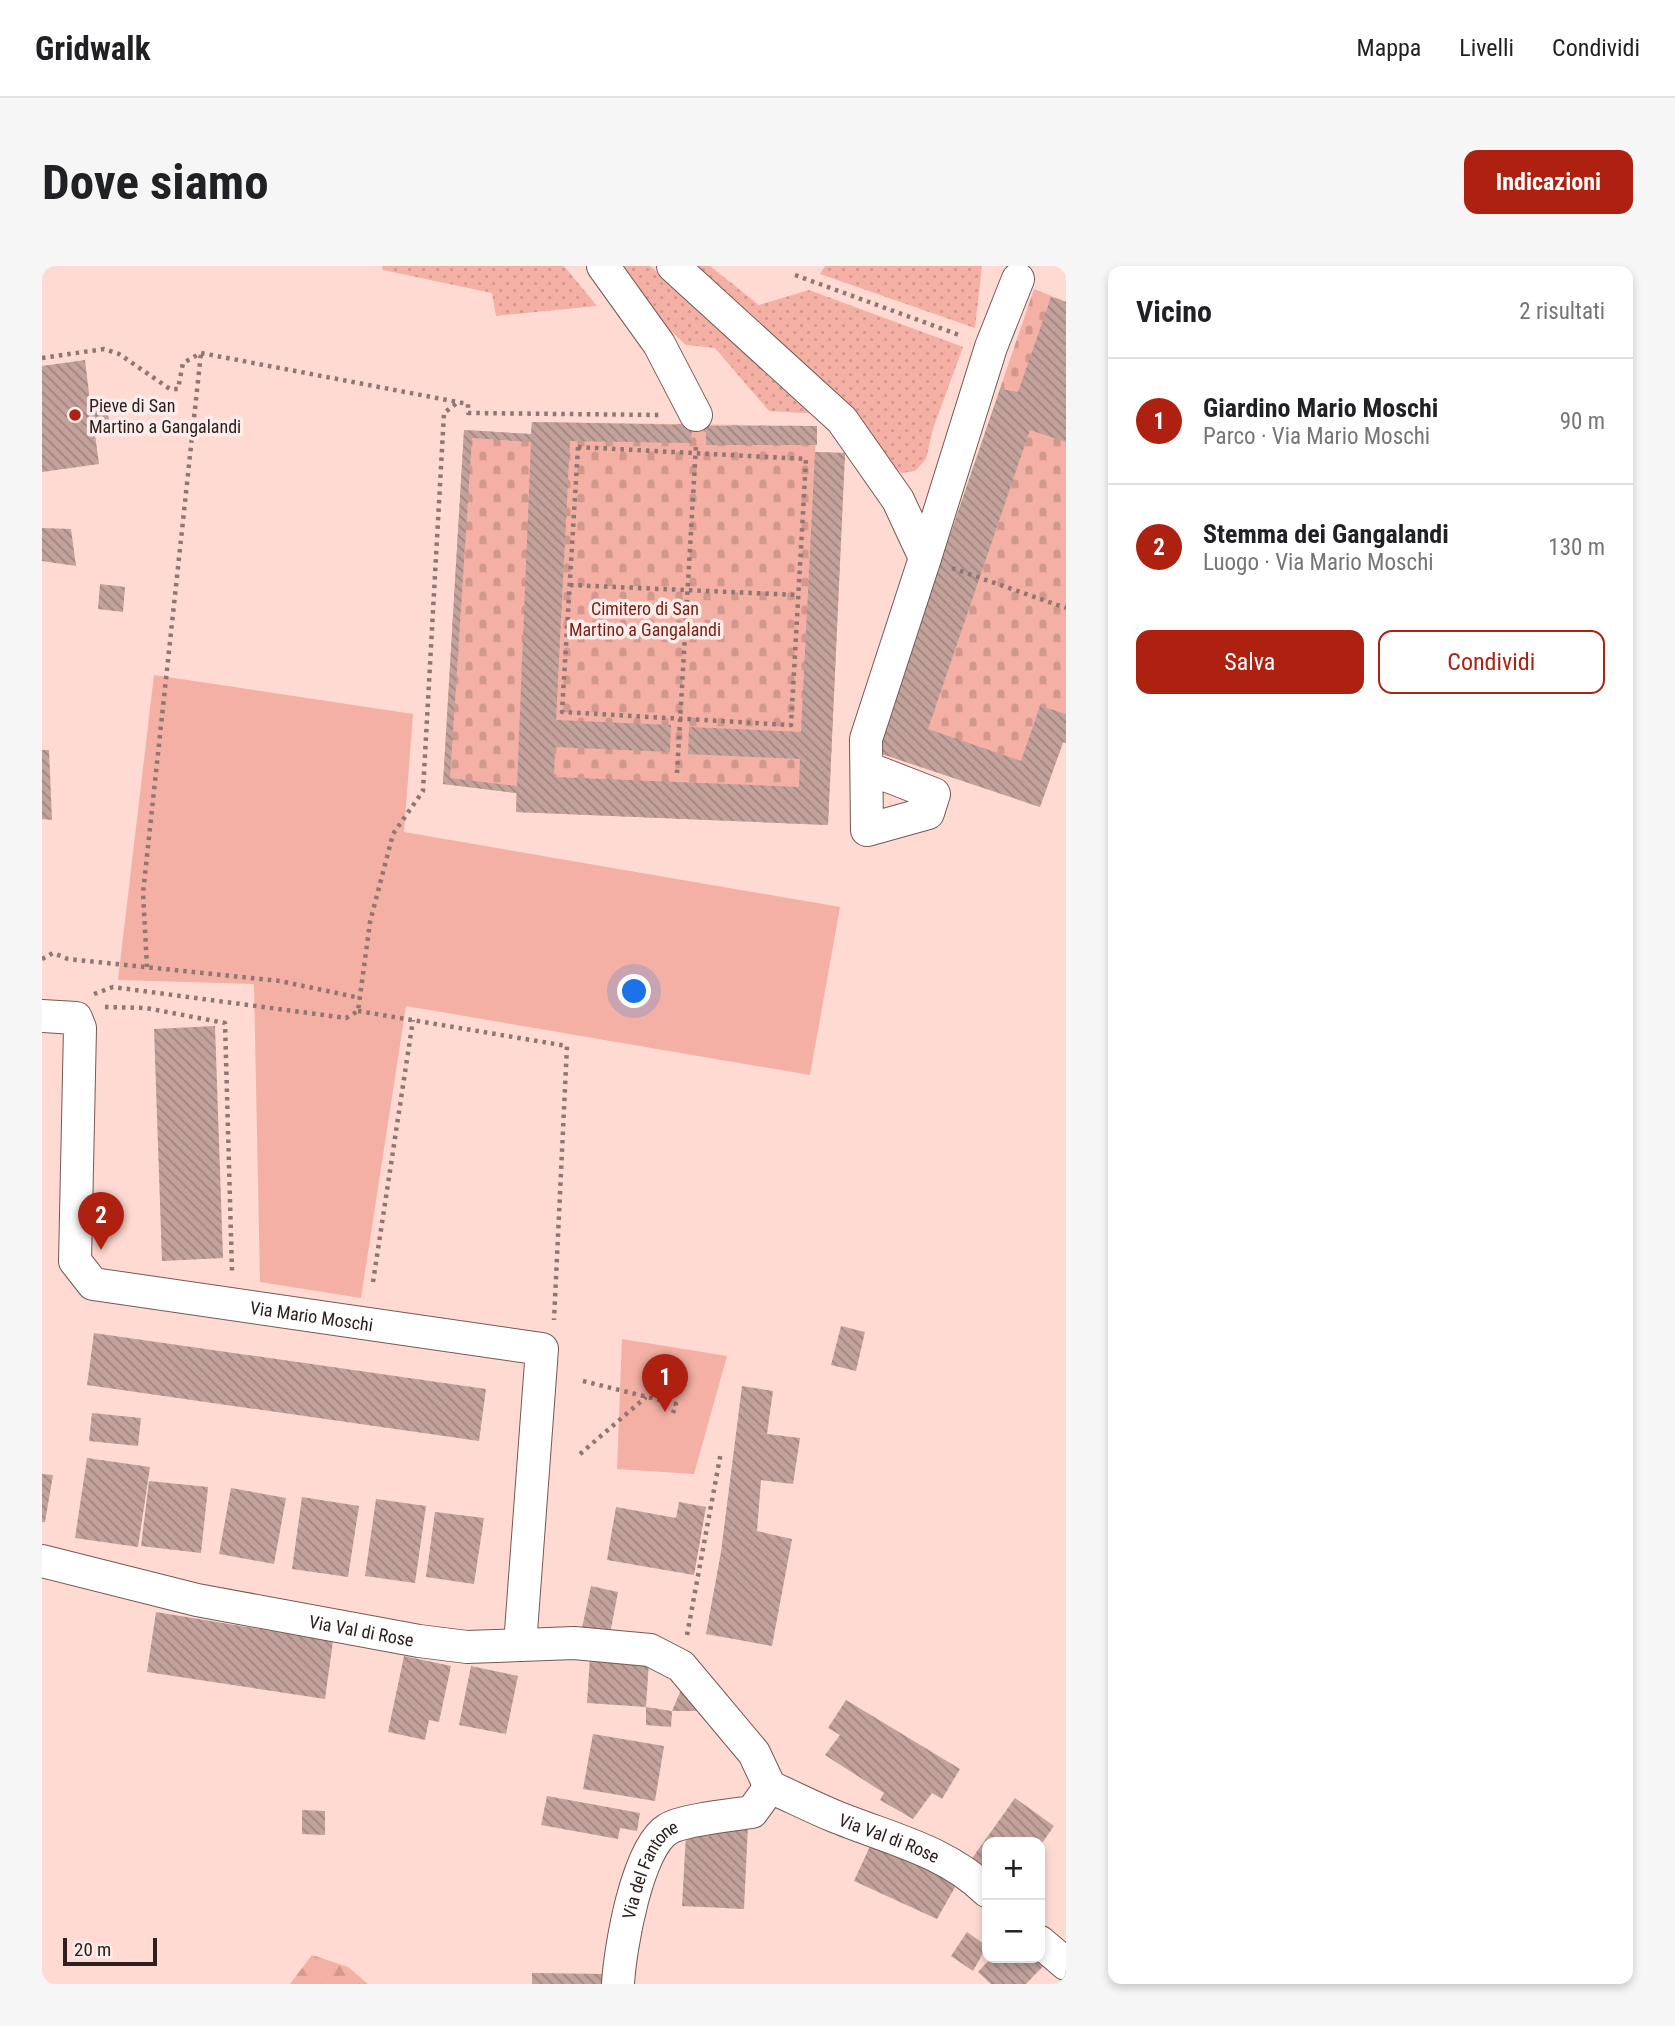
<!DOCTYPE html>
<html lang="it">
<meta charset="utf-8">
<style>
:root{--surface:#fff;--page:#f6f6f6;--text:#202124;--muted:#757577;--line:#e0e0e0;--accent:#ae200f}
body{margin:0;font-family:"Roboto Condensed",sans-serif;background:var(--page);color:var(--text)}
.controls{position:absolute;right:21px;bottom:21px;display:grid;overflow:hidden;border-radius:14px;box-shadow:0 4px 10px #0003}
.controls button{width:63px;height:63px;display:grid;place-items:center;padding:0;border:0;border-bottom:2px solid var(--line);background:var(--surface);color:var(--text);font:35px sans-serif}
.scale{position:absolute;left:21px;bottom:18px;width:94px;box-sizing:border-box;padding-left:7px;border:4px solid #2d201e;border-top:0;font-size:19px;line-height:24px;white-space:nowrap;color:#2d201e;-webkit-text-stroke:5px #fcedea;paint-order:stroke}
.you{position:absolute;left:593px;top:726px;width:24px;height:24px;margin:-18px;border:5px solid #fff;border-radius:50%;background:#1a73e8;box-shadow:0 0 0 10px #1a73e833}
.badge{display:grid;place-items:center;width:46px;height:46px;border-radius:50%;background:var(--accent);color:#fff;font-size:23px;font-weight:700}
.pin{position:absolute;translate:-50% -58px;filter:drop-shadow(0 2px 4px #0008)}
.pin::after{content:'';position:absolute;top:37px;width:24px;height:21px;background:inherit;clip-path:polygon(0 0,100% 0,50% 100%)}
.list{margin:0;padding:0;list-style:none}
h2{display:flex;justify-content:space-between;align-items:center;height:91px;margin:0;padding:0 28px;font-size:30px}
h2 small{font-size:23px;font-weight:400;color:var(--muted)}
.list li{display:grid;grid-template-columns:46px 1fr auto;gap:21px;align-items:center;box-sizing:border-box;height:126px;padding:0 28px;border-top:2px solid var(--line)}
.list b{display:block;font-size:26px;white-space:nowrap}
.list p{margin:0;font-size:23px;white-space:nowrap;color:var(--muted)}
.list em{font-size:23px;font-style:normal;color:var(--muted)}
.actions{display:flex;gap:14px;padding:21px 28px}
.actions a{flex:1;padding:16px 0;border:2px solid var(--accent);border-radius:14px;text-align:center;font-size:24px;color:var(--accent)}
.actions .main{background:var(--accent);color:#fff}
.map{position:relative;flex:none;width:1024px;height:1718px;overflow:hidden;border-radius:14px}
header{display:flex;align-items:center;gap:42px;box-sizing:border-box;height:98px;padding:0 35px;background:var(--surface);border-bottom:2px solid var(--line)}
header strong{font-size:33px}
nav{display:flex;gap:38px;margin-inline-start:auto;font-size:24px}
.intro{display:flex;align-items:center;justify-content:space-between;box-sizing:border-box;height:168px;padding:0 42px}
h1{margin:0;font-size:49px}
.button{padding:18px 32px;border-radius:14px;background:var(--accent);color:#fff;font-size:24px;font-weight:700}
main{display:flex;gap:42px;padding:0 42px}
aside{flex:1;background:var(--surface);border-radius:14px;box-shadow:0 4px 10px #0003}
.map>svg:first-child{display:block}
.grass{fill:url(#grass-dots)}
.forest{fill:url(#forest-firs)}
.cemetery{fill:url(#cemetery-stones)}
.green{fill:#f4b0a4}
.building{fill:url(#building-back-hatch);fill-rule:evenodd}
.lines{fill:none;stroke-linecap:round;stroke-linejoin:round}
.minor-casing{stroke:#765852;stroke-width:34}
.path{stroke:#8e7672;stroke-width:4.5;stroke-dasharray:3.5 5;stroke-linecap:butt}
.minor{stroke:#fff;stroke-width:32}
.poi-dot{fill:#ae200f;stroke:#fcedea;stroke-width:2.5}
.labels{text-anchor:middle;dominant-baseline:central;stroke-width:7;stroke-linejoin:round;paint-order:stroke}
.poi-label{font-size:18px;fill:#2d201e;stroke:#fcedea;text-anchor:start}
.park-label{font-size:18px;fill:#7c2115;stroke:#fcedea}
.street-label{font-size:18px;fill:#2d201e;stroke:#fcedea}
</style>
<header>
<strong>Gridwalk</strong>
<nav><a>Mappa</a><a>Livelli</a><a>Condividi</a></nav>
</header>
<div class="intro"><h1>Dove siamo</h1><a class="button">Indicazioni</a></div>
<main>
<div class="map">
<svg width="1024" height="1718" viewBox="0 0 1024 1718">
<defs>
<pattern id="grass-dots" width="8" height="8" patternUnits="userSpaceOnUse" patternTransform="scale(1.75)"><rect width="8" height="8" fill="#f4b0a4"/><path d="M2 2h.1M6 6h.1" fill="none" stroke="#d2978d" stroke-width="1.8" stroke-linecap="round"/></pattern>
<pattern id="forest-firs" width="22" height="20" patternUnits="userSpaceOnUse" patternTransform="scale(1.75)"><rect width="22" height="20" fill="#f4b0a4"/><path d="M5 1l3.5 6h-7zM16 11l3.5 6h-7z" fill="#d2978d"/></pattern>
<pattern id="cemetery-stones" width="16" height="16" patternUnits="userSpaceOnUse" patternTransform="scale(1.75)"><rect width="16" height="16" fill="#f4b0a4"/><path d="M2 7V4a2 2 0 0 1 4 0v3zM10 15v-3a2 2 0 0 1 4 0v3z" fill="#d2978d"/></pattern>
<pattern id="building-back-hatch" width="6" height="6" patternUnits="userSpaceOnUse" patternTransform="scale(1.75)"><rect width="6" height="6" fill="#c4a29c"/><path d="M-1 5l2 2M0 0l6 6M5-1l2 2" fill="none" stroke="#a0847f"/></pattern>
</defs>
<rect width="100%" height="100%" fill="#fedad3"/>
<!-- grass -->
<g class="grass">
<path d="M340 0H522L555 40 454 50 450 27 341 4Z"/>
<path d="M567 0H608L778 148 727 145 673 82 644 79 630 66H622Z"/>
<path d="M646 0H668L717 39 767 24 921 81 891 163 884 193 873 205 860 207 846 199 830 169 800 138Z"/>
<path d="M783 0H940L933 62 778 8Z"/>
</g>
<!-- forest -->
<path class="forest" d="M270 1689 306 1701 326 1718H248Z"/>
<!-- cemetery -->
<g class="cemetery">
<path d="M992 23 1024 36V477H1021L998 541 834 486Z"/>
<path d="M490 156 775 160 773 186 803 187 786 559 474 546V527L401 518 422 164 489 168Z"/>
</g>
<!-- green -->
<g class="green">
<path d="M112 409 371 448 362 566 798 641 768 809 364 740 319 1032 218 1016 212 718 76 714Z"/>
<path d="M580 1073 685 1090 652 1208 575 1203Z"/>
</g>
<!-- building -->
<g class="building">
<path d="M1009 31 1024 36V176L988 164 886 463 979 495 998 440 1024 448V477L1021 476 998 541 834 486 958 123 976 126Z"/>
<path d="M43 94 48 135 59 138 65 144 67 154 63 163 53 168 57 198 0 206V100Z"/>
<path d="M490 156 650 159 649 177 528 175 514 454 629 459 628 486 513 481 512 511 757 521 758 493 646 488 647 461 759 466 773 186 803 187 786 559 474 546 475 527 401 518 422 164 489 168ZM430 172 489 176 475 520 408 512Z"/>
<rect x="664" y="160" width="111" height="19"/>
<path d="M0 262 29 263 34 300 0 295Z"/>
<path d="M58 318 83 321 81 346 56 343Z"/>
<path d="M0 484H7L10 554 0 553Z"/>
<path d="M173 760 181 992 120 995 112 763Z"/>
<path d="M799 1060 823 1066 814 1105 789 1099Z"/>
<path d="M52 1067 444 1123 437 1175 45 1119Z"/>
<path d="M700 1120 731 1125 725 1168 758 1172 751 1218 719 1214 715 1265 750 1273 730 1380 664 1368 679 1286Z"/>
<path d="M50 1147 99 1152 96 1180 47 1175Z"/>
<path d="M45 1192 108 1201 96 1281 33 1272Z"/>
<path d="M0 1208 11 1209 3 1256H0Z"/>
<path d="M107 1215 166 1221 159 1287 99 1280Z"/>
<path d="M189 1222 244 1232 232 1298 177 1288Z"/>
<path d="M260 1231 317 1240 306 1311 250 1303Z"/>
<path d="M334 1233 384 1240 373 1317 323 1310Z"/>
<path d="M637 1236 664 1241 652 1309 565 1294 574 1241 634 1252Z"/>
<path d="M393 1246 442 1252 432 1318 384 1311Z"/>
<path d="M549 1320 576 1326 568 1368 540 1362Z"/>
<path d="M114 1346 291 1375 283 1433 105 1406Z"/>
<path d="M362 1390 409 1400 397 1456 387 1454 383 1474 346 1466Z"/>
<path d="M548 1391 607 1395 604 1441 545 1437Z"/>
<path d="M429 1400 476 1410 464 1468 417 1459Z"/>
<path d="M641 1419 663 1445H630Z"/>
<path d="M804 1434 918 1503 900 1533 890 1527 871 1553 838 1534 842 1527 783 1489 798 1469 786 1462Z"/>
<path d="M604 1441 630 1445 629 1461 604 1459Z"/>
<path d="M551 1468 622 1480 613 1535 541 1523Z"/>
<path d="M505 1530 598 1547 595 1565 578 1562 576 1573 499 1559Z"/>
<path d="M973 1532 1012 1560 998 1580V1576H945V1612L926 1598Z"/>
<path d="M260 1544 283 1545V1569L260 1568Z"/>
<path d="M668 1557 706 1559 702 1643 640 1640 644 1568 667 1570Z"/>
<path d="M834 1567 921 1607 895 1653 812 1615Z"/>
<path d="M925 1666 945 1680 931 1705 909 1690Z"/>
<path d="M949 1692H998L1007 1694 984 1718H949L936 1706Z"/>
<path d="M490 1707 565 1708V1718H490Z"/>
</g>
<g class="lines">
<!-- minor casing -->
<g class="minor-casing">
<g id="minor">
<path d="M561 0 617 78 654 149"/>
<path d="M631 0 800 154 856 234 883 292 824 473 825 564 886 547 892 528 825 502"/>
<path d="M883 292 949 81 976 13"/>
<path id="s1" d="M0 750 34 752 38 762 33 995 51 1018 500 1083 478 1379"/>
<path id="s2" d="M0 1295 155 1334 377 1375 425 1381 532 1377 608 1384 639 1400 712 1487 728 1521C749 1530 770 1541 792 1550 845 1572 903 1584 945 1625"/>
<path d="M998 1676 1024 1698"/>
<path id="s3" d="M576 1718C578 1683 595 1581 626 1563 640 1554 690 1549 710 1546L728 1521"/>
</g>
</g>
<!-- path -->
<g class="path">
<path d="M753 9 920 70"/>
<path d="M0 92 62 83 77 88 128 123H136L141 97 159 87 426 138V147L619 149"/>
<path d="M536 181 764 193 749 459 520 446Z"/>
<path d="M910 302 1024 342"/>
<path d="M528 319 756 329"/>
<path d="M635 507 654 179"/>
<path d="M0 693 11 687 26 693 238 715 318 732"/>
<path d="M105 701 101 627 159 87"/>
<path d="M52 728 71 721 304 752 316 745 328 656 351 568 381 525 402 147 415 137"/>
<path d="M63 741 104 742 183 757 190 1006"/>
<path d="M316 745 525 780 512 1054"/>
<path d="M331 1016 371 754"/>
<path d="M541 1115 634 1138 631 1147"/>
<path d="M538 1188 604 1131"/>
<path d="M645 1369 679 1186"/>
</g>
<!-- minor -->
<use href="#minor" class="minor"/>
</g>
<!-- markers -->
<circle class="poi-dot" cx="33" cy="149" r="7"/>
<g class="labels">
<!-- poi labels -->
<g class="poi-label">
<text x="47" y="139">Pieve di San<tspan x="47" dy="21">Martino a Gangalandi</tspan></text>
</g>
<!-- park labels -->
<g class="park-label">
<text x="603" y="342">Cimitero di San<tspan x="603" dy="21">Martino a Gangalandi</tspan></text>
</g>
<!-- street labels -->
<g class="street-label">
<text stroke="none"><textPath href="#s1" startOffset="528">Via Mario Moschi</textPath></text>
<text stroke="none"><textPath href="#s2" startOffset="327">Via Val di Rose</textPath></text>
<text stroke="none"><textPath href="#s2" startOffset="933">Via Val di Rose</textPath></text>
<text stroke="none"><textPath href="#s3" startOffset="121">Via del Fantone</textPath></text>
</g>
</g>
</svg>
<div class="controls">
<button>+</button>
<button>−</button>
</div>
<div class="scale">20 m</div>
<div class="you"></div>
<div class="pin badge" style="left:623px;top:1146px">1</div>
<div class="pin badge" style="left:59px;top:984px">2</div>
</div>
<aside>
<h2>Vicino<small>2 risultati</small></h2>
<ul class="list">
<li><span class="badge">1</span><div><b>Giardino Mario Moschi</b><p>Parco · Via Mario Moschi</p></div><em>90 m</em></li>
<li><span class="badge">2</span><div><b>Stemma dei Gangalandi</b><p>Luogo · Via Mario Moschi</p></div><em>130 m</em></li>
</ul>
<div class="actions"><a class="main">Salva</a><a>Condividi</a></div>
</aside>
</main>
